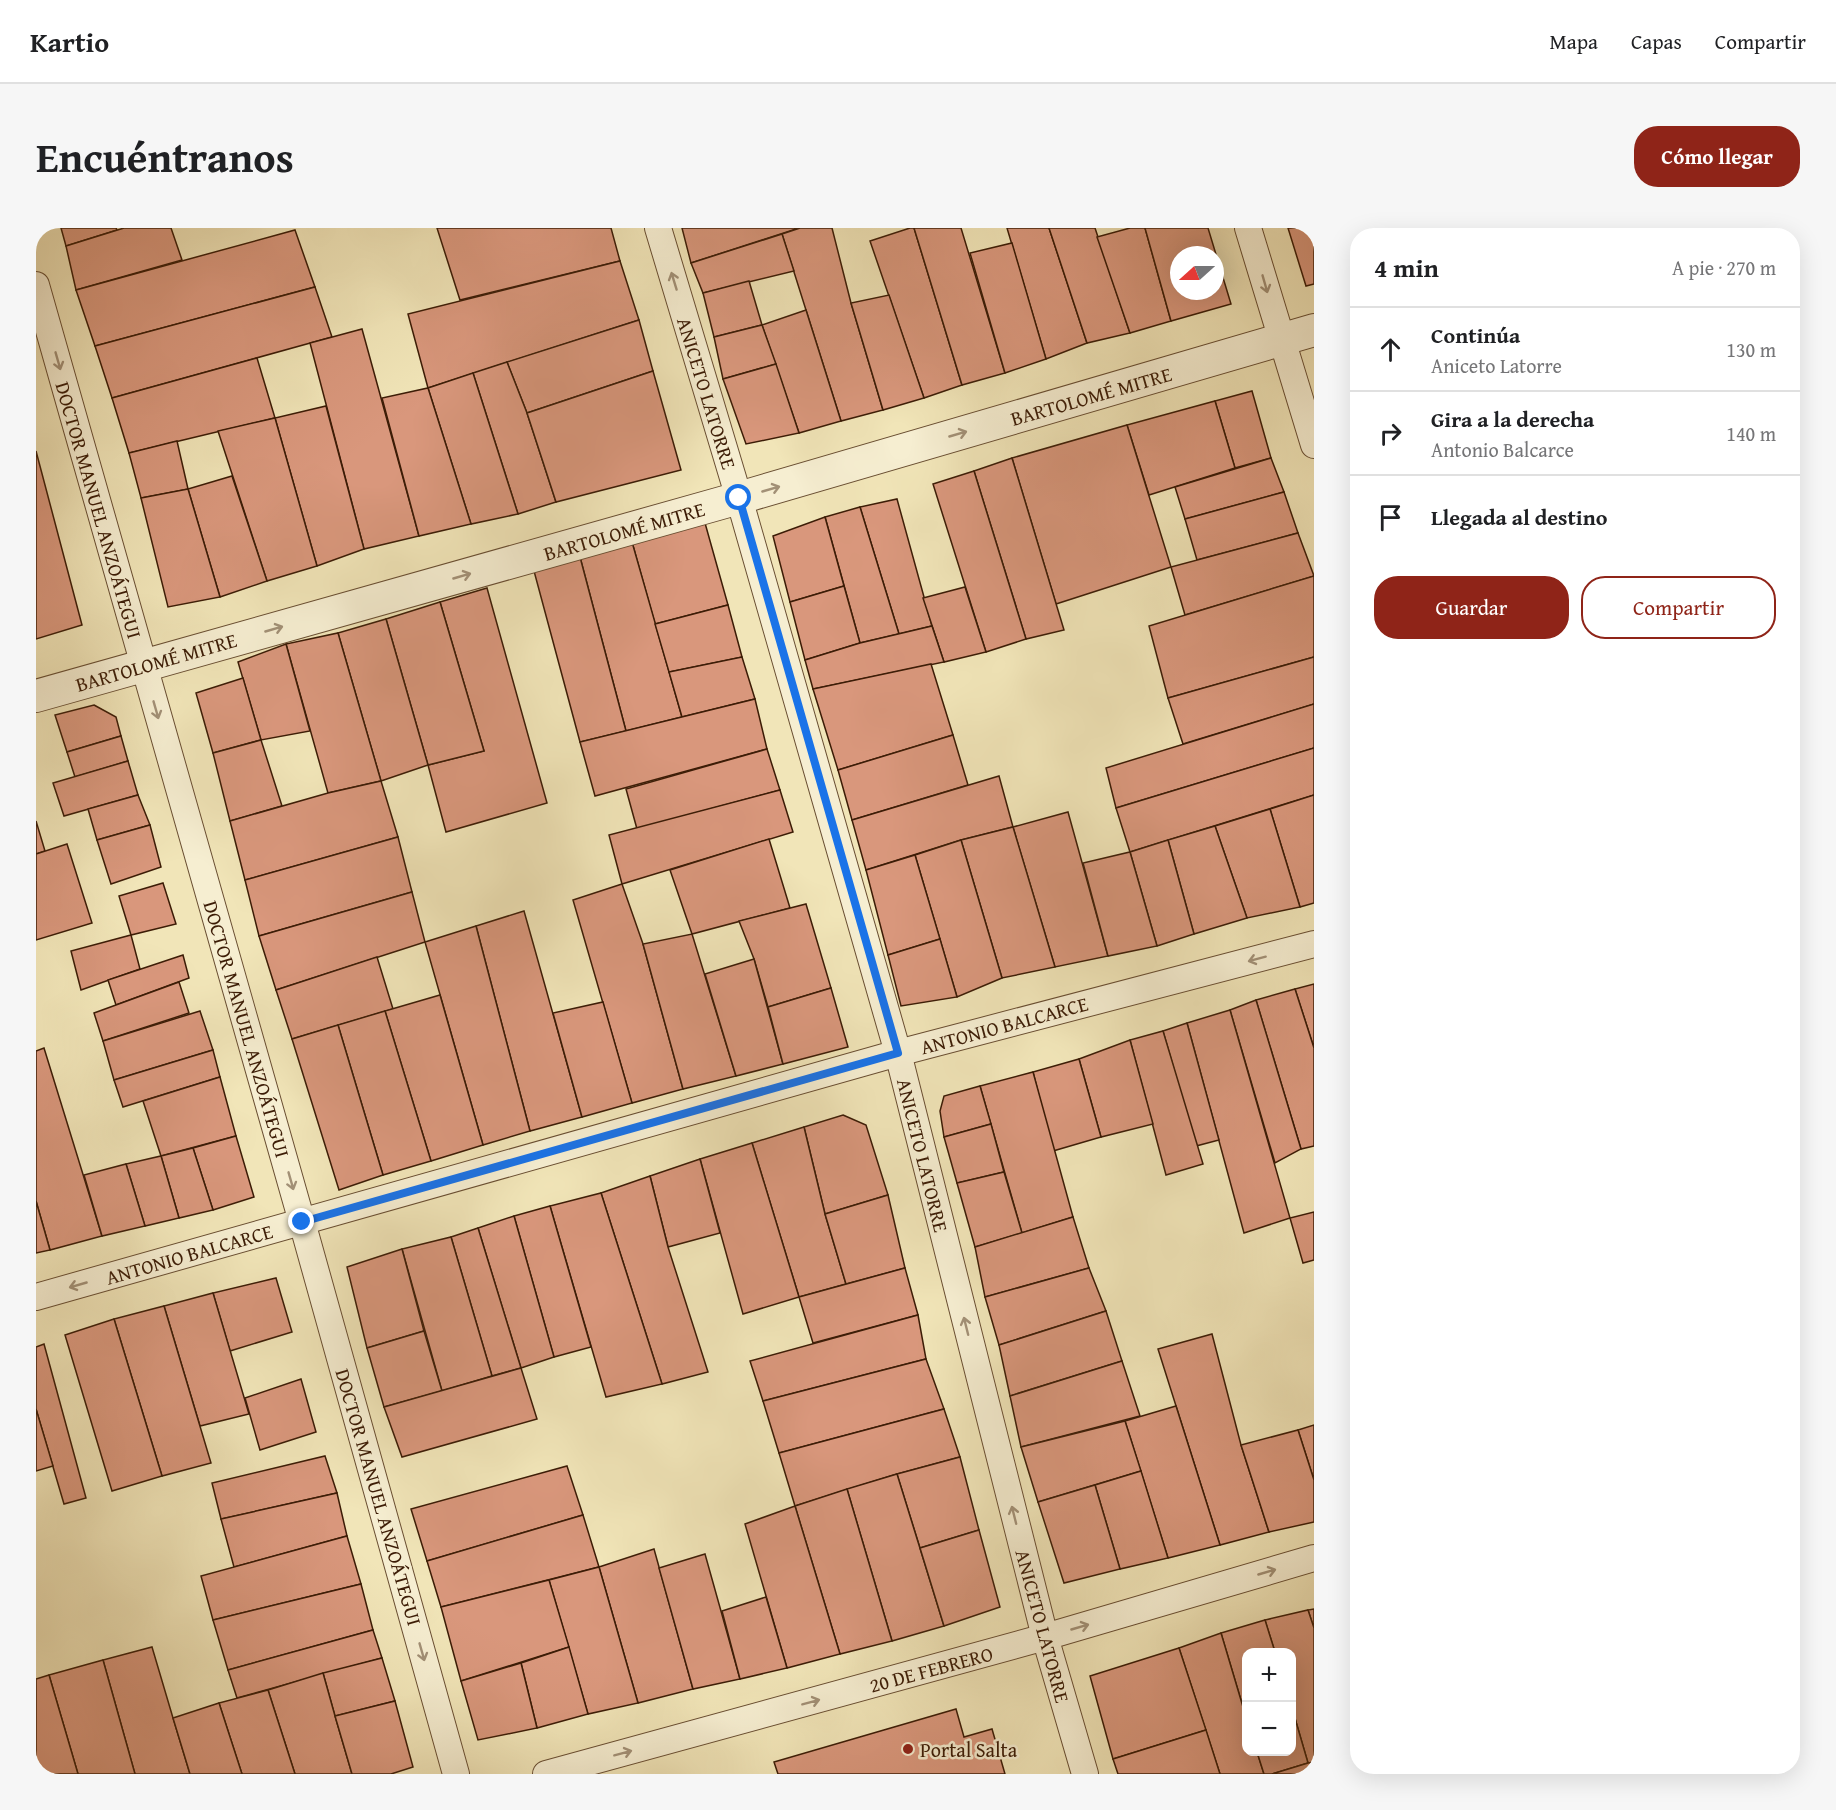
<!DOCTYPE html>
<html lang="es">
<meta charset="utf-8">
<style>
:root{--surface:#fff;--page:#f6f6f6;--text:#202124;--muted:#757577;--line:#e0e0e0;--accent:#8f2418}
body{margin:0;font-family:"Gentium Book Plus",serif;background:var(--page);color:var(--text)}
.controls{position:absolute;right:18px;bottom:18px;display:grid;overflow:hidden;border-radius:12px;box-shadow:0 6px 24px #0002}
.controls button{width:54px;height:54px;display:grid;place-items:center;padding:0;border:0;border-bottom:2px solid var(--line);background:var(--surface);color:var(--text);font:30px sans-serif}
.compass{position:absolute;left:1134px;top:18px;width:54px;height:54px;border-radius:50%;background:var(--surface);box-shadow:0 6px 24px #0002;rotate:249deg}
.stop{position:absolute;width:18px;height:18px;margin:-14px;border:4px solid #1a73e8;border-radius:50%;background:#fff}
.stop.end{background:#1a73e8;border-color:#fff;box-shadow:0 2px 6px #0008}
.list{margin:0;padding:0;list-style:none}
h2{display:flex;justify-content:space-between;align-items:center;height:78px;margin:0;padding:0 24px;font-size:26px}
h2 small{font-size:20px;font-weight:400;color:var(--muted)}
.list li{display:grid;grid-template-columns:39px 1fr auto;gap:18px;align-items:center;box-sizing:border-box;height:84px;padding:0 24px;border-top:2px solid var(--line)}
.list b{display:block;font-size:22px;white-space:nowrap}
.list p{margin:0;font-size:20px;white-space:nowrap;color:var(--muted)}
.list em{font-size:20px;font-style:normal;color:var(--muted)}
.actions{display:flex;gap:12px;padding:18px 24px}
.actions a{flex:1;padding:14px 0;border:2px solid var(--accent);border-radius:24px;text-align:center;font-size:21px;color:var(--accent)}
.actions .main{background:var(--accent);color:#fff}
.icon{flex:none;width:33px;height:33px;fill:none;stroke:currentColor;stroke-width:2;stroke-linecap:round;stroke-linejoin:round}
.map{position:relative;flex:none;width:1278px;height:1546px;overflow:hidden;border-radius:24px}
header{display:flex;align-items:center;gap:36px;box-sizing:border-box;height:84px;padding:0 30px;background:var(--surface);border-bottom:2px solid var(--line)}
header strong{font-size:28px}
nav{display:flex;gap:33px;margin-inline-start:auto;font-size:21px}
.intro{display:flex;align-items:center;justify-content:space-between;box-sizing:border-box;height:144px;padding:0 36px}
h1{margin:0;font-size:42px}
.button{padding:15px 27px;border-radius:24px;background:var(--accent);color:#fff;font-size:21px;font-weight:700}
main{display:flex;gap:36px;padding:0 36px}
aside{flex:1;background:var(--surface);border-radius:24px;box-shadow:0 6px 24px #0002}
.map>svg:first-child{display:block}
.building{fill:#d9977c;stroke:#3c1c06;stroke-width:1.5;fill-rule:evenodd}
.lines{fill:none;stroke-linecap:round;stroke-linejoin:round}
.minor-casing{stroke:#694e32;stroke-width:28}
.tertiary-casing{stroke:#694e32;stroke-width:34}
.minor{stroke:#f6eed1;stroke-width:26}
.tertiary{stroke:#f6eed1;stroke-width:32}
.oneway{stroke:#a29076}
.route{stroke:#1a73e8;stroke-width:8}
.poi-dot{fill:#8f2418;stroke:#f6eed1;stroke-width:2}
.labels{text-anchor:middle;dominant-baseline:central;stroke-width:5;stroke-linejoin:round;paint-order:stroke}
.street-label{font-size:20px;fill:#3c1c06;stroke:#f6eed1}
.poi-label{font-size:20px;fill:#3c1c06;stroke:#f6eed1;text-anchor:start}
</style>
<header>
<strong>Kartio</strong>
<nav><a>Mapa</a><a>Capas</a><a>Compartir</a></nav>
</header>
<div class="intro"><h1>Encuéntranos</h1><a class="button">Cómo llegar</a></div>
<main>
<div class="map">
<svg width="1278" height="1546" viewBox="0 0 1278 1546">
<rect width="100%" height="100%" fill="#f1e5b8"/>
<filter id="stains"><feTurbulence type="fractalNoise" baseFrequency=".00333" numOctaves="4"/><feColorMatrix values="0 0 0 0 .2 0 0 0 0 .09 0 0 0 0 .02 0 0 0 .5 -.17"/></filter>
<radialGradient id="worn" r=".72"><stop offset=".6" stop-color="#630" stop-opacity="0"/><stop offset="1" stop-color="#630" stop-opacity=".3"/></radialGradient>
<!-- building -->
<g class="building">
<path d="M25 0H80L81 2 30 18Z"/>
<path d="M88 0H135L146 32 40 62 30 18Z"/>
<path d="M401 0H575L584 33 424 72Z"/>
<path d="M646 0H763L655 35Z"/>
<path d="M764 0H796L815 75 847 182 805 193 746 6Z"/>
<path d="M874 0H878L926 157 888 170 834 13Z"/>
<path d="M878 0H925L969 145 926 157Z"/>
<path d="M971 0H1013L1051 115 1010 131Z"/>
<path d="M1013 0H1059L1094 105 1051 115Z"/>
<path d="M1094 0H1109L1135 93 1094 105 1061 9Z"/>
<path d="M1109 0H1172L1195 76 1135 93ZM1143 27H1179V63H1143Z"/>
<path d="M1252 0H1278V56L1270 58Z"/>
<path d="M259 2 279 59 59 118 40 62Z"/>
<path d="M746 6 758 43 667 65 655 35Z"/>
<path d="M976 15 1010 131 969 145 934 25Z"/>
<path d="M584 33 603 92 392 160 372 86Z"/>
<path d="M713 53 726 97 678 109 667 65Z"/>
<path d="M279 59 296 109 76 170 59 118Z"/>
<path d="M853 67 888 170 847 182 815 75Z"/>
<path d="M770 82 805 193 763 205 726 97Z"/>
<path d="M603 92 617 143 491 185 471 134Z"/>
<path d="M726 97 740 136 687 151 678 109Z"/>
<path d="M326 101 383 308 328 321 274 115Z"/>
<path d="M221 130 239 190 93 225 76 170Z"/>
<path d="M471 134 491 185 520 274 482 286 437 145Z"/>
<path d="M740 136 763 205 710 216 687 151Z"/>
<path d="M617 143 645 242 520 274 491 185Z"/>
<path d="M437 145 482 286 435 296 392 160Z"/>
<path d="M392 160 435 296 383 308 346 170Z"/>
<path d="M1216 163 1235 230 1199 240 1179 173Z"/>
<path d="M1179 173 1199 240 1113 267 1091 197Z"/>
<path d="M290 178 328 321 281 338 239 190Z"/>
<path d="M239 190 281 338 231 353 182 203Z"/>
<path d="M1091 197 1135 339 1020 376 976 230Z"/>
<path d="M141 213 152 261 105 270 93 225Z"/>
<path d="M0 223 46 397 0 411Z"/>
<path d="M976 230 1028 402 990 411 938 243Z"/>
<path d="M1235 230 1248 264 1149 291 1139 259Z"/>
<path d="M938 243 990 411 950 424 897 256Z"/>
<path d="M196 248 231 353 184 369 152 261Z"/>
<path d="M152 261 184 369 132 379 105 270Z"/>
<path d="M1248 264 1262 305 1161 332 1149 291Z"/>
<path d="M861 271 896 398 863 406 824 279Z"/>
<path d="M824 279 863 406 824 415 789 289Z"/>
<path d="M789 289 808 358 754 374 737 308Z"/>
<path d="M669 295 692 377 619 396 596 314Z"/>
<path d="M1262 305 1278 348 1149 387 1135 339Z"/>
<path d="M596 314 646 489 590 503 544 329Z"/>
<path d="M544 329 590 503 544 514 498 343Z"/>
<path d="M1278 348V429L1132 470 1113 398Z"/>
<path d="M808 358 824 415 769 432 754 374Z"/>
<path d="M929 359 950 424 908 434 887 370Z"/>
<path d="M451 360 511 575 410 604 392 537 448 523 404 374Z"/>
<path d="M404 374 448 523 392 537 350 391Z"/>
<path d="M692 377 706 429 633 444 619 396Z"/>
<path d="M350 391 392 537 345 553 302 405Z"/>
<path d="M896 398 908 434 777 461 769 432 824 415Z"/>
<path d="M302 405 345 553 292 565 250 416Z"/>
<path d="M250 416 274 503 225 512 202 434Z"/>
<path d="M706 429 719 471 646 489 633 444Z"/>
<path d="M1278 429V476L1147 516 1132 470Z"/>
<path d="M895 436 917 507 802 542 777 461Z"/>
<path d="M207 450 225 512 177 525 160 465Z"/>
<path d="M719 471 731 521 559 568 544 514Z"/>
<path d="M1278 476V520L1080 580 1070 540Z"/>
<path d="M58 477 80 489 85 508 31 524 19 487Z"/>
<path d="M917 507 932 557 816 592 802 542Z"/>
<path d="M85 508 92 533 39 549 31 524Z"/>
<path d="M225 512 246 578 194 593 177 525Z"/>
<path d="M1278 520V567L1094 624 1080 580Z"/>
<path d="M731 521 744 562 601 601 590 561Z"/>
<path d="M92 533 102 567 28 588 17 555Z"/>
<path d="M963 548 977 599 925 612 830 642 816 592Z"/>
<path d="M345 553 362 609 209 652 194 593 292 565Z"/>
<path d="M744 562 757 604 586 656 573 607Z"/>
<path d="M102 567 114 597 61 612 52 581Z"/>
<path d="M1278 567V675L1264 679 1234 581Z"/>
<path d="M1234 581 1264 679 1211 690 1179 598Z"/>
<path d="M1032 584 1072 728 1019 739 977 599Z"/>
<path d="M0 593 9 623 0 626Z"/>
<path d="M114 597 125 639 75 656 61 612Z"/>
<path d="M1179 598 1211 690 1158 706 1132 612Z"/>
<path d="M977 599 1019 739 966 750 925 612Z"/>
<path d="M362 609 376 664 223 708 209 652Z"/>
<path d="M733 611 754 680 656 706 634 642Z"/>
<path d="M925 612 966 750 921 769 879 627Z"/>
<path d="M1132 612 1158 706 1121 718 1094 624Z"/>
<path d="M31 616 56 695 0 712V626Z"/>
<path d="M1094 624 1121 718 1072 728 1047 635Z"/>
<path d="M879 627 904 711 852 727 830 642Z"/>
<path d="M127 655 140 696 95 707 83 668Z"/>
<path d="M586 656 607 716 647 861 596 875 537 672Z"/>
<path d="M376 664 389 714 240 762 223 708Z"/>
<path d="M770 676 795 760 732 779 718 731 703 693Z"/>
<path d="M488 683 546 889 494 903 440 698Z"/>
<path d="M440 698 494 903 447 917 389 714Z"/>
<path d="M656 706 700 848 647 861 607 716Z"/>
<path d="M95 707 104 741 45 762 35 723Z"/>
<path d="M904 711 921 769 865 778 852 727Z"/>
<path d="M147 727 153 750 80 777 72 752Z"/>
<path d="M341 729 357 781 256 811 240 762Z"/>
<path d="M718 731 747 836 700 848 669 746Z"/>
<path d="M143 754 153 785 67 813 58 785Z"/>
<path d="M1278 756V820L1259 761Z"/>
<path d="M795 760 812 819 747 836 732 779Z"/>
<path d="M1259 761 1278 820V918L1265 921 1220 772Z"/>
<path d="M404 767 447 917 395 933 349 783Z"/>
<path d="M1220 772 1265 921 1239 935 1194 782Z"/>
<path d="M567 774 596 875 546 889 517 785Z"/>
<path d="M1194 782 1254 990 1208 1005 1151 795Z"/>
<path d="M164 783 177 822 78 852 67 813Z"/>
<path d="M349 783 395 933 347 947 302 797Z"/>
<path d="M1151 795 1183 912 1160 918 1127 803Z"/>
<path d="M302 797 347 947 303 962 256 811Z"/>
<path d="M1127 803 1167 936 1130 947 1094 812Z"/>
<path d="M1094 812 1117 896 1065 909 1043 831Z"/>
<path d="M8 820 66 1008 14 1022 0 973V823Z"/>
<path d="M177 822 184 849 87 879 78 852Z"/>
<path d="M1043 831 1065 909 1017 923 997 844Z"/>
<path d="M997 844 1037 989 986 1005 944 858Z"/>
<path d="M184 849 200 908 125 928 107 873Z"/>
<path d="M944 858 955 896 908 909 904 883 908 868Z"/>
<path d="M807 887 830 897 852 967 789 986 768 899Z"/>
<path d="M955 896 968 944 921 955 908 909Z"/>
<path d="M768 899 789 986 810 1056 763 1069 716 915Z"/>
<path d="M200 908 218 969 177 982 157 920Z"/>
<path d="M716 915 763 1069 707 1086 664 931Z"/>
<path d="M157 920 177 982 143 990 125 928Z"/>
<path d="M125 928 143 990 109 998 90 936Z"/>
<path d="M664 931 684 1005 632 1019 614 948Z"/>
<path d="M90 936 109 998 66 1008 48 947Z"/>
<path d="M968 944 986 1005 939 1019 921 955Z"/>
<path d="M614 948 632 1019 672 1144 626 1156 565 965Z"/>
<path d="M565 965 626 1156 570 1169 514 978Z"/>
<path d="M852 967 869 1040 810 1056 789 986Z"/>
<path d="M0 973 14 1022 0 1025Z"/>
<path d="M514 978 555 1119 518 1129 478 988Z"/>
<path d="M1278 984V1032L1267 1035 1254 990Z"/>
<path d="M478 988 518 1129 485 1140 442 1000Z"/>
<path d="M1037 989 1053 1040 949 1069 939 1019Z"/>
<path d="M442 1000 485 1140 456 1148 415 1009Z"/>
<path d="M415 1009 456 1148 406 1163 366 1021Z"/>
<path d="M366 1021 388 1103 331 1120 311 1039Z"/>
<path d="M869 1040 882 1087 777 1115 763 1069Z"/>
<path d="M1053 1040 1070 1083 963 1117 949 1069Z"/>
<path d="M240 1050 256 1104 194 1123 177 1065Z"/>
<path d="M177 1065 213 1186 164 1198 128 1078Z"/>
<path d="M128 1078 175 1235 126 1248 78 1091Z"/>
<path d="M1070 1083 1086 1133 974 1168 963 1117Z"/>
<path d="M882 1087 890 1131 727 1173 714 1133Z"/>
<path d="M78 1091 126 1248 76 1263 29 1107Z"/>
<path d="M388 1103 406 1163 348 1179 331 1120Z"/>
<path d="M1176 1106 1205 1217 1233 1304 1184 1317 1122 1121Z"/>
<path d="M8 1116 50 1270 28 1276 0 1181V1119Z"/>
<path d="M890 1131 908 1181 743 1225 727 1173Z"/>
<path d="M1086 1133 1104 1188 985 1219 974 1168Z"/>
<path d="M485 1140 501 1191 366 1229 348 1179Z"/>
<path d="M265 1151 280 1204 224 1222 209 1170Z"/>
<path d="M1140 1178 1184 1317 1132 1330 1089 1193Z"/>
<path d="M0 1181 17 1238 0 1243Z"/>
<path d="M908 1181 924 1229 861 1246 759 1278 743 1225Z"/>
<path d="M1089 1193 1105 1243 1002 1274 985 1219Z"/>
<path d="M1278 1197V1252L1262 1202Z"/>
<path d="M1262 1202 1278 1252V1294L1233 1304 1205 1217Z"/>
<path d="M289 1228 301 1265 185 1291 176 1255Z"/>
<path d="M924 1229 943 1302 884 1320 861 1246Z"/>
<path d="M531 1238 547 1287 391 1333 375 1281Z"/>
<path d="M1105 1243 1132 1330 1084 1341 1059 1257Z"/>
<path d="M861 1246 908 1398 856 1413 811 1261Z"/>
<path d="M1059 1257 1084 1341 1028 1355 1002 1274Z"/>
<path d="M811 1261 856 1413 804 1426 759 1278Z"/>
<path d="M301 1265 311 1308 198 1339 185 1291Z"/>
<path d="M759 1278 804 1426 751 1440 709 1296Z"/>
<path d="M547 1287 563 1339 405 1379 391 1333Z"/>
<path d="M943 1302 964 1379 908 1398 884 1320Z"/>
<path d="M311 1308 325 1356 177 1392 165 1348Z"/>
<path d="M618 1321 657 1461 602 1475 563 1339Z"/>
<path d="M669 1326 704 1451 657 1461 623 1340Z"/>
<path d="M563 1339 602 1475 552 1486 513 1352Z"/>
<path d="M513 1352 533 1419 425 1453 405 1379Z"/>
<path d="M325 1356 337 1402 192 1442 177 1392Z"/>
<path d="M730 1369 751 1440 704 1451 686 1383Z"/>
<path d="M1278 1381V1400L1272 1382Z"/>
<path d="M1272 1382 1278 1400V1534L1272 1535 1256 1480V1424H1239L1229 1392Z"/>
<path d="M1229 1392 1239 1424H1210V1489L1185 1405Z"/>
<path d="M337 1402 346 1430 201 1470 192 1442Z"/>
<path d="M1185 1405 1210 1489V1524H1221L1228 1546H1184L1143 1420Z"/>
<path d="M116 1419 137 1490 154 1546H99L67 1432Z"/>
<path d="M533 1419 552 1486 501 1500 485 1435Z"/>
<path d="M1143 1420 1170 1502 1077 1531 1054 1448Z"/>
<path d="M346 1430 359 1473 299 1488 287 1445Z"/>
<path d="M67 1432 99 1546H42L13 1447Z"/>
<path d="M485 1435 501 1500 442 1512 425 1453Z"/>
<path d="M287 1445 299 1488 316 1546H259L232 1462Z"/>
<path d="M13 1447 42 1546H0V1451Z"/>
<path d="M232 1462 259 1546H206L183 1475Z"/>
<path d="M359 1473 377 1539 355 1546H316L299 1488Z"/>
<path d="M183 1475 206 1546H154L137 1490Z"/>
<path d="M1256 1480 1272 1535 1236 1546H1228L1221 1524H1256Z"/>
<path d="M920 1481 928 1509 956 1501 969 1546H742L738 1534Z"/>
<path d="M1170 1502 1184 1546H1082L1077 1531Z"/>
<path d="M1278 1534V1546H1236L1272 1535Z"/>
</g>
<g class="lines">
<!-- minor casing -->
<g class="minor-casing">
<g id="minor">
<path d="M622 0 703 270 862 825 1009 1409 1049 1546"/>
<path d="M1212 0 1278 217"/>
<path d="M0 57 266 994 420 1546"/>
<path d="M0 1069 862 825 1278 716"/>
<path d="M510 1546 1009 1409 1278 1330"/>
</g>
</g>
<!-- tertiary casing -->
<g class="tertiary-casing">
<path id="tertiary" d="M0 468 703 270 1278 102"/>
</g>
<!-- minor -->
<use href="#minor" class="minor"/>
<!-- tertiary -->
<use href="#tertiary" class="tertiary"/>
</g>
<!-- one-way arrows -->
<defs><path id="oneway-shaft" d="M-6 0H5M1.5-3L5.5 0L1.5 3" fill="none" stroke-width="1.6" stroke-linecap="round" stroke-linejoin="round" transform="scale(1.5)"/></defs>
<g class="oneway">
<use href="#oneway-shaft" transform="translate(638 53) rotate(-107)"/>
<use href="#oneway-shaft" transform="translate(1229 56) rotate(74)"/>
<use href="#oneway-shaft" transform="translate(22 133) rotate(74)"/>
<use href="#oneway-shaft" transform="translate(922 206) rotate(-16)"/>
<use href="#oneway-shaft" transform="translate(735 261) rotate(-16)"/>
<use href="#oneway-shaft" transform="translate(426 348) rotate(-16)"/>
<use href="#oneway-shaft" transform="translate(238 401) rotate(-16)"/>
<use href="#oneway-shaft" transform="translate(120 482) rotate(74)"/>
<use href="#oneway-shaft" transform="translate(1221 731) rotate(165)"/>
<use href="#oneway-shaft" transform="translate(255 953) rotate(74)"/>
<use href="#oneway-shaft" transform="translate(42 1057) rotate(164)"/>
<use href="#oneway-shaft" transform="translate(930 1098) rotate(-104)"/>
<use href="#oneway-shaft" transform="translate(978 1287) rotate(-104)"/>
<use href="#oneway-shaft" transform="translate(1231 1344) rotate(-16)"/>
<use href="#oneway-shaft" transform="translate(1044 1399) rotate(-16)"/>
<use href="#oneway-shaft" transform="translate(386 1424) rotate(74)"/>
<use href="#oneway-shaft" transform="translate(775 1474) rotate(-15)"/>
<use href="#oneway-shaft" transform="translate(587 1525) rotate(-15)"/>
</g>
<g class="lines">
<!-- route -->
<path class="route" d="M266 994 862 825 703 270"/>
</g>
<!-- markers -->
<circle class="poi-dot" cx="872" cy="1521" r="6"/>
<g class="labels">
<!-- street labels -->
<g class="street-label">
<text transform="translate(671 165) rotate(73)">ANICETO LATORRE</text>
<text transform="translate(1055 168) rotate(-16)">BARTOLOMÉ MITRE</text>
<text transform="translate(63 282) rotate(74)">DOCTOR MANUEL ANZOÁTEGUI</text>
<text transform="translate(588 303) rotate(-16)">BARTOLOMÉ MITRE</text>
<text transform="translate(120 434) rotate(-16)">BARTOLOMÉ MITRE</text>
<text transform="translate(968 797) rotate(-15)">ANTONIO BALCARCE</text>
<text transform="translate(211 801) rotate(74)">DOCTOR MANUEL ANZOÁTEGUI</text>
<text transform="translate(887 927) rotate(76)">ANICETO LATORRE</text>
<text transform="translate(153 1026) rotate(-16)">ANTONIO BALCARCE</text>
<text transform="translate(343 1269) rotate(74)">DOCTOR MANUEL ANZOÁTEGUI</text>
<text transform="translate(1007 1398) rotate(75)">ANICETO LATORRE</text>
<text transform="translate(895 1441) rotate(-15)">20 DE FEBRERO</text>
</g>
<!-- poi labels -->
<g class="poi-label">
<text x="884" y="1521">Portal Salta</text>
</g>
</g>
<rect width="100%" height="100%" filter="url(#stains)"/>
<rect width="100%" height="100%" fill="url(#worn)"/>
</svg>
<div class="controls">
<button>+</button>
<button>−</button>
</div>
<svg class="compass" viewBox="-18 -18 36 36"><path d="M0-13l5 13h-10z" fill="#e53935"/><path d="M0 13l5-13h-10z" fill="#757577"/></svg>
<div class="stop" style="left:703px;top:270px"></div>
<div class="stop end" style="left:266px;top:994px"></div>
</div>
<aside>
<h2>4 min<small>A pie · 270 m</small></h2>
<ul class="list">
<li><svg class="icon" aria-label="ahead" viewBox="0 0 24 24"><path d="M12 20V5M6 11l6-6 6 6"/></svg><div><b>Continúa</b><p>Aniceto Latorre</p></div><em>130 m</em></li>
<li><svg class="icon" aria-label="right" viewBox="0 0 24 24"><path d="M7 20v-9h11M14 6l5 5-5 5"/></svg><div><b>Gira a la derecha</b><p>Antonio Balcarce</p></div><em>140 m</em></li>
<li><svg class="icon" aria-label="arrive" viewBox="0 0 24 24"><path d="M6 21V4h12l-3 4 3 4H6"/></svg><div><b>Llegada al destino</b></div></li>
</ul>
<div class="actions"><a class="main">Guardar</a><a>Compartir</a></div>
</aside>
</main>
